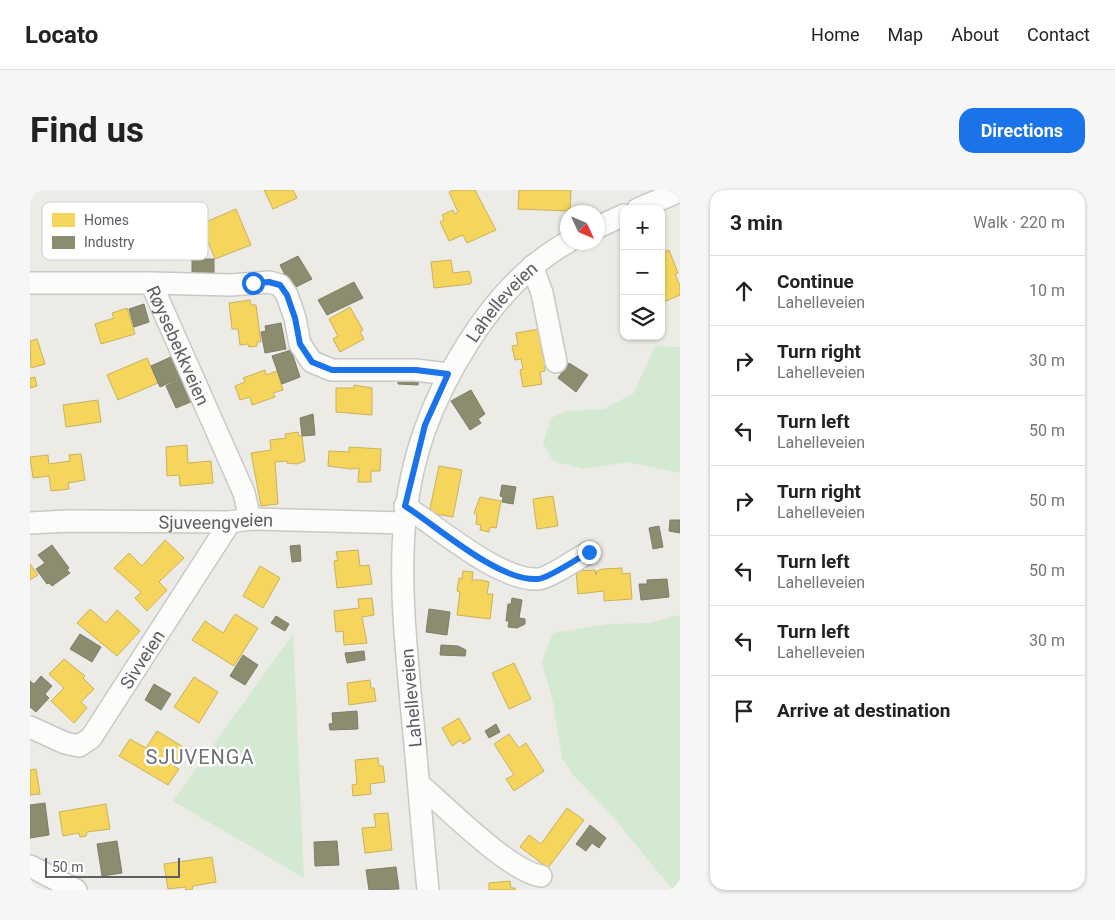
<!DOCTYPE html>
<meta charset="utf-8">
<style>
:root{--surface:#fff;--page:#f6f6f6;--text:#222;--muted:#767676;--line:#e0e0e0;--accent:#1a73e8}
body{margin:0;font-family:Roboto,sans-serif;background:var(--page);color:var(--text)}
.controls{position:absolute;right:15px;top:15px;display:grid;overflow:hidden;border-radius:10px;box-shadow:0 1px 4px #0004}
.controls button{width:45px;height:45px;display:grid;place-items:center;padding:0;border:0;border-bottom:1px solid var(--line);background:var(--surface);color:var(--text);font:25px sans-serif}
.compass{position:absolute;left:530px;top:15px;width:45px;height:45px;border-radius:50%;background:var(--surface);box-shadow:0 1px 4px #0004;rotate:134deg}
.scale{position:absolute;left:15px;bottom:12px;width:135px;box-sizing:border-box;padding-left:5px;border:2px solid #5b5f64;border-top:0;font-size:14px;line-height:18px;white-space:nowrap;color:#5b5f64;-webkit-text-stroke:4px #fff;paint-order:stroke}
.stop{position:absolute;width:15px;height:15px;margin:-11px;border:4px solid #1a73e8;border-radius:50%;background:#fff}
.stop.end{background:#1a73e8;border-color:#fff;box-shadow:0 1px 5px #0008}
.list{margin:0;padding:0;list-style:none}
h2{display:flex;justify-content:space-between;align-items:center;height:65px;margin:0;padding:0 20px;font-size:21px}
h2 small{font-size:16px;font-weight:400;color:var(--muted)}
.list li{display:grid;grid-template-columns:32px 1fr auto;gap:15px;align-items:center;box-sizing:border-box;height:70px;padding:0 20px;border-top:1px solid var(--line)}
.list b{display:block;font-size:19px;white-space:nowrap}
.list p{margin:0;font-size:16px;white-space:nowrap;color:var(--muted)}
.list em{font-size:16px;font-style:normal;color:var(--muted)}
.icon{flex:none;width:28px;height:28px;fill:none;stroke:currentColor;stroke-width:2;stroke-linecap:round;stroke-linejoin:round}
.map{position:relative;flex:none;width:650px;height:700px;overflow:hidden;border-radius:15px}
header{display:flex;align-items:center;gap:30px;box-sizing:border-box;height:70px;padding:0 25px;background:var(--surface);border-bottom:1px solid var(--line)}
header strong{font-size:24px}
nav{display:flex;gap:28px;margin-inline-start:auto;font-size:18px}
.intro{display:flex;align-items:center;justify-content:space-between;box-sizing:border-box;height:120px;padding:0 30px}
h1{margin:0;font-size:35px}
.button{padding:12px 22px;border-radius:15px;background:var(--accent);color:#fff;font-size:18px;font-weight:700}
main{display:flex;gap:30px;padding:0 30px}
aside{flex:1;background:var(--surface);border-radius:15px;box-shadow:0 1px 4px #0004}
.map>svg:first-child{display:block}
.green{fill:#d3e9d1}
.homes{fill:#f6d55c;stroke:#c8b25e}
.industry{fill:#8c8c6e;stroke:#7d7e6b}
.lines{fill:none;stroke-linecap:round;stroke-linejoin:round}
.minor-casing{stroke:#c8c8c6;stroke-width:24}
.minor{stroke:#fcfcfb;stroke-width:21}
.route{stroke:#1a73e8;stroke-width:6}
.labels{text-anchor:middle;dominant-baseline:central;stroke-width:5;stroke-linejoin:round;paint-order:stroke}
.street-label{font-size:18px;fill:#5b5f64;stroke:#fff}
.quarter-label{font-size:20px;letter-spacing:1px;fill:#6c7176;stroke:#fff}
.key{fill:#fff;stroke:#cecfd0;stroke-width:1}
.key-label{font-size:14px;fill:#5b5f64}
</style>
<header>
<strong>Locato</strong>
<nav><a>Home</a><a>Map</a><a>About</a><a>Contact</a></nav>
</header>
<div class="intro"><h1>Find us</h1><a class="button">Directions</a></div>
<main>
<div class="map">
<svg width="650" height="700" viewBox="0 0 650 700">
<rect width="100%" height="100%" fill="#ecebe6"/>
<!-- green -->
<g class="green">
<path d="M625 156 650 157V283L598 272 553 279 523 271 513 253 521 228 537 221 574 219 604 203Z"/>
<path d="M650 425V700H643L577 620 543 585 532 568 523 511 512 472 523 443 578 434 620 433Z"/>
<path d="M263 444 274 688 143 611Z"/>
</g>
<!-- homes -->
<g class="homes">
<path d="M234 0H263L267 8 243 19Z"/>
<path d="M424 0H445L466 40 437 53 433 45 419 51 410 32 414 30 412 25 423 20 425 24 428 22 419 2Z"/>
<path d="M489 0H541L540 21 488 19Z"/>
<path d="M206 19 221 55 185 69 171 34Z"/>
<path d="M639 60 648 83 645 84 650 96V105L631 113V63Z"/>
<path d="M421 70 423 83 439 81 442 92 440 94 404 98 401 72Z"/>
<path d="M220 110 221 115H226L231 152H227V156L219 157 218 154 210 155 208 139H202L199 113Z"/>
<path d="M320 117 333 140 330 142 334 149 310 162 303 149 308 146 299 129Z"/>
<path d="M97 118 105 144 71 154 65 134 84 128 82 123Z"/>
<path d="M515 138 521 176 514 177 515 181 510 182 512 194 493 197 490 180 493 179 491 169 485 170 482 156 488 155 486 143Z"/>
<path d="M7 149 15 174 1 178 0 151Z"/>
<path d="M117 168 128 193 88 210 77 185Z"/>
<path d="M235 180 236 185 247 181 253 200 243 203 245 207 222 215 220 207 210 210 205 196 215 192 213 188Z"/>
<path d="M5 187 7 196 0 198V188Z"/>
<path d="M324 195 342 198V225L306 222V198H324Z"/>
<path d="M68 210 71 232 36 237 33 215Z"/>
<path d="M268 242 269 246H272L275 271 267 274 257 273V271L245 272 248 314 231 316 221 263 241 260 240 250 256 248 255 244Z"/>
<path d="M157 255 158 273 181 271 183 293 150 296 149 285 137 286 136 257Z"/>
<path d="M319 257 351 259 350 281H341V292H328L329 278 321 279 298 276 299 261 319 262Z"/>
<path d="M51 264 55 290 38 293 39 299 21 301 19 286 3 288 0 267 18 265 19 274 40 271 39 265Z"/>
<path d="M409 276 432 280 423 327 399 323Z"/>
<path d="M523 306 528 336 507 339 503 309Z"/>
<path d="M450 307 471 311 466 338 460 337 459 342 450 340 451 335 446 334 447 325 444 323Z"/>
<path d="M135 350 154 368 129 392 137 400 117 421 105 408 111 402 84 378 99 363 112 376Z"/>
<path d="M328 360 330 376 339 375 342 394 307 398 304 371 308 370 306 362Z"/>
<path d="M0 374 8 385 0 390Z"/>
<path d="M230 376 250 388 233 418 213 406Z"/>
<path d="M592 378V384L600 383 602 409 574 411V401L548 404 546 381 565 380 566 385 567 381 572 379Z"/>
<path d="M433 381 443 382 442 390H451L459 392 457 404H463L460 429 427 425 430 402 427 401 429 388 432 389Z"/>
<path d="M342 408 344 425 332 427 337 453 314 455 313 441 306 442 304 421 329 418 328 409Z"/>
<path d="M60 419 76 433 87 420 110 441 87 466 47 433Z"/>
<path d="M205 424 228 438 204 476 162 450 175 431 193 443Z"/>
<path d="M34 469 55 486 53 488 64 499 51 512 57 518 44 533 21 511 34 498 19 484Z"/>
<path d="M484 473 501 509 479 519 462 483Z"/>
<path d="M164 487 188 502 169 533 144 517Z"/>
<path d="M340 490 341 498H344L346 511 319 515 317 493Z"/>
<path d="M429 528 441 549 433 554 431 550 422 556 412 538Z"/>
<path d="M127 541 155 558 144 576 149 579 138 595 89 566 100 549 116 558Z"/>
<path d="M479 544 489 558 496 553 514 581 484 601 476 589 484 585 464 554Z"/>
<path d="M348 568 349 576H353L355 592 340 594 341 604 323 606 322 595 327 594 325 570Z"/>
<path d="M6 579 10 604 0 605V580Z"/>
<path d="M76 614 80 639 57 642 56 646 50 647 49 643 33 646 29 622Z"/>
<path d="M537 618 554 630 518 678 490 657 499 645 511 654Z"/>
<path d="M358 623 362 660 335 663 332 638 346 637 344 624Z"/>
<path d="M182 667 186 692 163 696 162 700H156L155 697 138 699 134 674Z"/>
<path d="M480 691 481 698H485V700H459V693Z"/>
</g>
<!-- industry -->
<g class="industry">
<path d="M268 66 282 89 262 99 250 75Z"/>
<rect x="162" y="69" width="22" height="21"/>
<path d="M324 92 333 108 297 125 288 110Z"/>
<path d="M114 114 119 132 104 137 99 119Z"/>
<path d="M251 133 256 159 235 163 231 142 236 141 235 136Z"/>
<path d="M261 160 270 187 252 194 242 166Z"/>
<path d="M143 166 153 187 130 197 121 176Z"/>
<path d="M539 173 558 185 546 202 528 188Z"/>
<path d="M369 184 389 185 388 195 368 194Z"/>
<path d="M153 188 163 211 146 218 136 196Z"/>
<path d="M441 200 455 224 448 229 451 233 440 240 421 211Z"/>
<path d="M283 224 285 245 272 246 270 228Z"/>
<path d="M472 295 486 297 483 314 472 312 473 307 470 306Z"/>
<path d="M640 330H650V343L639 341Z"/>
<path d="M629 336 633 357 623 359 619 338Z"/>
<path d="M22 355 39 378 37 380 40 383 22 396 19 393 17 394 6 379 15 373 8 365Z"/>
<path d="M270 355 271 371 262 372 260 356Z"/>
<path d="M637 389 639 407 611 410 609 394H617V390Z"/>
<path d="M482 408 492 410 489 428 495 429V434L487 438 478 437 479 431H476L478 414H481Z"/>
<path d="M399 419 420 422 417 445 396 442Z"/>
<path d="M246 426 259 434 255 441 241 433Z"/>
<path d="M50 444 71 457 62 472 40 459Z"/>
<path d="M411 455 428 456 436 460 435 466 410 465Z"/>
<path d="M334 461 335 470 317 473 315 463Z"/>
<path d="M213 465 228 475 215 495 200 486Z"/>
<path d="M11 486 22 496 15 504 19 508 6 522 0 517V491L4 494Z"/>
<path d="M124 494 141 504 131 520 115 510Z"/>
<path d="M327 521 328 539 300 540 299 534 303 533 302 523Z"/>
<path d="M466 534 470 542 459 548 455 541Z"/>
<path d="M15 613 19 645 0 648V615Z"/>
<path d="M560 635 576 648 569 658 562 653 556 661 546 654Z"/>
<path d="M87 651 92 683 72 686 67 654Z"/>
<path d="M307 651 309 675 285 676 284 652Z"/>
<path d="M366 677 369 699 339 700 336 680Z"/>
</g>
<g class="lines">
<!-- minor casing -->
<g class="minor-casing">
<g id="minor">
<path d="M608 19 650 1"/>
<path d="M568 37 594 25"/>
<path d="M502 76 512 103 526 172"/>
<path id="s1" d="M0 93H121L214 303 220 329"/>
<path d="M121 93 201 95 239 92 250 95 257 105 265 128 270 154 282 172 302 180H385L418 184"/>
<path d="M375 316C408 337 469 391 508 389 517 389 549 368 559 362"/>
<path id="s2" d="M0 333 37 331 200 332 220 329 373 333"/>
<path id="s3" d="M0 537 35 553 49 556 61 548 200 332"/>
<path d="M389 594C415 616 480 682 511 686"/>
<path d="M0 676 46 700"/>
<path id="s4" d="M398 700C392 641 388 582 382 523 369 381 357 280 438 153 464 112 495 76 538 52"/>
</g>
</g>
<!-- minor -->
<use href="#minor" class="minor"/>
</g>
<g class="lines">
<!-- route -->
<path class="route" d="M223 93 239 92 250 95 257 105 265 128 270 154 282 172 302 180H386L418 184 395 235 375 316C408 337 469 392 508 389 517 389 549 368 559 362"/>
</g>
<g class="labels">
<!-- street labels -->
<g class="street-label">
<text stroke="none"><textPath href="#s4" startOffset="614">Lahelleveien</textPath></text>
<text stroke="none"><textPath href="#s1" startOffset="189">Røysebekkveien</textPath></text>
<text stroke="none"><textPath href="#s2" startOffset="186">Sjuveengveien</textPath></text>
<text stroke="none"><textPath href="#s3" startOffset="161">Sivveien</textPath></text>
<text transform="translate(381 508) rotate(-95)">Lahelleveien</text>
</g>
<!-- quarter labels -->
<g class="quarter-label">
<text x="170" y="567">SJUVENGA</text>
</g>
</g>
<!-- legend -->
<rect x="12" y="12" width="166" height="58" rx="8" class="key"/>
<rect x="22" y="23" width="23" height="14" fill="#f6d55c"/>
<rect x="22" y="46" width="23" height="13" fill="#8c8c6e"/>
<g class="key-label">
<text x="54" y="35">Homes</text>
<text x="54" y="57">Industry</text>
</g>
</svg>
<div class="controls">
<button>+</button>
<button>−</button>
<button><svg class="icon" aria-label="layers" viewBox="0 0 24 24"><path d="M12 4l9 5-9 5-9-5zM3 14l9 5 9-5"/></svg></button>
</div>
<svg class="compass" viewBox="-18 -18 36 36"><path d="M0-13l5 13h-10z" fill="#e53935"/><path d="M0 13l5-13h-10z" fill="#767676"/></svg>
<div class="scale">50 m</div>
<div class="stop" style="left:223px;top:93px"></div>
<div class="stop end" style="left:559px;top:362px"></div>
</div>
<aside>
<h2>3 min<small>Walk · 220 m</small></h2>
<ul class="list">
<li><svg class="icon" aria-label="ahead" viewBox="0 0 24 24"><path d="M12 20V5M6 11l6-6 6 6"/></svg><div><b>Continue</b><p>Lahelleveien</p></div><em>10 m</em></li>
<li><svg class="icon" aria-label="right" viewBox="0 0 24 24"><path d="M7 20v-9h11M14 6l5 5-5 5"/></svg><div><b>Turn right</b><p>Lahelleveien</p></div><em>30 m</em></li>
<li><svg class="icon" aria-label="left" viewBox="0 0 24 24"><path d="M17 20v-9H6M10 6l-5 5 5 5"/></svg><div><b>Turn left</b><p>Lahelleveien</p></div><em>50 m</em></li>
<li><svg class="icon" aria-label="right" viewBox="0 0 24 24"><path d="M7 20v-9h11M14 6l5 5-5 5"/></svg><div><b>Turn right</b><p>Lahelleveien</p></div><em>50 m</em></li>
<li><svg class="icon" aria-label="left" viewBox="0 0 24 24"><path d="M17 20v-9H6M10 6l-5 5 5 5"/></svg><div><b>Turn left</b><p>Lahelleveien</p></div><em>50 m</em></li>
<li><svg class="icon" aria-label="left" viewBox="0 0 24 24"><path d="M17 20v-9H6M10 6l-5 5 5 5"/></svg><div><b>Turn left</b><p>Lahelleveien</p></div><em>30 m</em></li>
<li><svg class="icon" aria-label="arrive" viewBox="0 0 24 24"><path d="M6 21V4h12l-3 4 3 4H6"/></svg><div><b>Arrive at destination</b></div></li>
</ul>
</aside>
</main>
